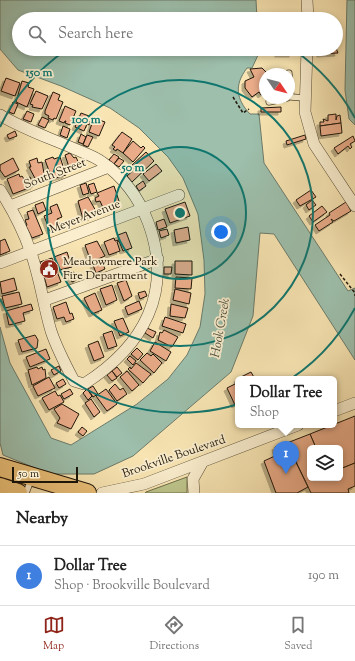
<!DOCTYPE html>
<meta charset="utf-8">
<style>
:root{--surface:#fff;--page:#f6f6f6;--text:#222;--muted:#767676;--line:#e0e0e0;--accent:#8f2418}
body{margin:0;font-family:"Sorts Mill Goudy",serif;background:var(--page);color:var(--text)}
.controls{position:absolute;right:12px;bottom:12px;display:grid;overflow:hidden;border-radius:6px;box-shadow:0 2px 6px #0003}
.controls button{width:36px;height:36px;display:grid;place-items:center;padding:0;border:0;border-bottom:1px solid var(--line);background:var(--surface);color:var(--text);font:20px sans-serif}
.compass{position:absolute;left:259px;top:68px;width:36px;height:36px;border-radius:50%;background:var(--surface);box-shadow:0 2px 6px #0003;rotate:125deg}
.scale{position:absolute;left:12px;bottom:10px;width:66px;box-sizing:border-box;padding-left:4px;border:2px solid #1f160a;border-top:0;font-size:11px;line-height:14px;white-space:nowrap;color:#1f160a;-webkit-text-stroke:3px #faeece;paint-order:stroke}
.you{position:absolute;left:221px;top:232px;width:14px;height:14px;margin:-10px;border:3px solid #fff;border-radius:50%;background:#1a73e8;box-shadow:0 0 0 6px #1a73e833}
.badge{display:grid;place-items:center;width:26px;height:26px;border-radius:50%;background:var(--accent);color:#fff;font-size:13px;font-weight:700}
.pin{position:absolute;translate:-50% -33px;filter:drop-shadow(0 1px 2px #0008)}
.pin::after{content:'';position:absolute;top:21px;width:14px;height:12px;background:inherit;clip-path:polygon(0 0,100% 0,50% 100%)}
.popup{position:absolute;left:235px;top:376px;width:102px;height:52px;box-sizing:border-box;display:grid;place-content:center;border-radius:6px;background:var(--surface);filter:drop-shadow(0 1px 3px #0005);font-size:13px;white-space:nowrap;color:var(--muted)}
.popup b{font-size:15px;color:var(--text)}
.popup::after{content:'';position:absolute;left:50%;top:100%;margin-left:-8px;border:8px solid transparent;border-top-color:var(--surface)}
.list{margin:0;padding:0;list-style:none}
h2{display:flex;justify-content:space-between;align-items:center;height:52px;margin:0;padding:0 16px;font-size:17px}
h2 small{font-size:13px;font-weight:400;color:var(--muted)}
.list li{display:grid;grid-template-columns:26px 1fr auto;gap:12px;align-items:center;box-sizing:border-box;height:60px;padding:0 16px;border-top:1px solid var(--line)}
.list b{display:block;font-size:15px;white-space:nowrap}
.list p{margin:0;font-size:13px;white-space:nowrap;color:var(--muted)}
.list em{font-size:13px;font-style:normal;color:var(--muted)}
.icon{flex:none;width:22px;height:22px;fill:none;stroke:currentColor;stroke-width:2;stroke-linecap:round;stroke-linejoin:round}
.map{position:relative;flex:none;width:355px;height:493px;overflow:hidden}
.search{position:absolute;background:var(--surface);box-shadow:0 2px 6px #0003;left:12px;right:12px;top:12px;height:44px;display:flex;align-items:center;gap:10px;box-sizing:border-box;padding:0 14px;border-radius:22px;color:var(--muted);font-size:15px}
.sheet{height:112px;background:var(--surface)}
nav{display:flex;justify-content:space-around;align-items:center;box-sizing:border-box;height:56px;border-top:1px solid var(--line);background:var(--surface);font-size:11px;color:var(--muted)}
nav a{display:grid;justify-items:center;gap:2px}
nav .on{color:var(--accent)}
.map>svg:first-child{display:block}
.green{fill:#bdc58c;stroke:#6e6e4b}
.water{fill:#9dbfac;stroke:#6b7b6b}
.building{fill:#eaac89;stroke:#1f160a;filter:url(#shadow)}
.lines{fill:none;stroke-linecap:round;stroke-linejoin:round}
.service-casing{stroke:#554a34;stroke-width:7}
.minor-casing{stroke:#554a34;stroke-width:12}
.trunk-casing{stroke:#1f160a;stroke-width:20}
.path{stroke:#1f160a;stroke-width:1.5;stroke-dasharray:3 2;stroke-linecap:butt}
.service{stroke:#faeece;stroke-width:5.5}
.minor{stroke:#faeece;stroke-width:11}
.trunk{stroke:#ecc27a;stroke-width:18}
.ring{fill:none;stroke:#0f766e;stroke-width:2}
.labels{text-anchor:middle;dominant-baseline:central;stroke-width:3.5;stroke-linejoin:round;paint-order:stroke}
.street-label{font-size:12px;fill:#1f160a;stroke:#faeece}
.poi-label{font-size:12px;fill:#1f160a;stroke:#faeece;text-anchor:start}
.water-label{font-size:13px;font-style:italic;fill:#4b5143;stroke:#faeece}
.centre{fill:#0f766e;stroke:#faeece;stroke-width:2}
.ring-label{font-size:12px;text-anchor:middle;font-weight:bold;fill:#0f766e;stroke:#faeece;stroke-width:3.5;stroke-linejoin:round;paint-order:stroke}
</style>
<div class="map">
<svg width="355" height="493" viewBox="0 0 355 493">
<defs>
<filter id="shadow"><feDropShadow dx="-3" dy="3" stdDeviation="0" flood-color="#0004"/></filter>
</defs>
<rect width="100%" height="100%" fill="#f8e5b3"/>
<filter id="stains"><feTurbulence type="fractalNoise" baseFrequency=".005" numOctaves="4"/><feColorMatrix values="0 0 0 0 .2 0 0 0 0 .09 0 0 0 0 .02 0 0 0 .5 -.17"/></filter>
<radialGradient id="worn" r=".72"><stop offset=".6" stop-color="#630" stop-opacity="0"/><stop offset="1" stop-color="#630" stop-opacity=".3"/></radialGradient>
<!-- green -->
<path class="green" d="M187 477V493H145L146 492Z"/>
<!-- water -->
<g class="water">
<path d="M0 0H256L257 19H19V49H259V53L252 68H247C234 85 236 99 250 114H259L264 163 348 291 355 288V360L274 234 260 233 253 316 231 372 133 456 94 474H50L3 455 0 443V327L10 363 51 438 71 445 137 404 168 379 187 355 200 327 205 294 204 260 198 214 183 178 168 157 139 128 110 108 61 86 18 70 0 49Z"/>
<path d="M347 0H355V125L349 119 345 90Z"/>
</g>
<!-- building -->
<g class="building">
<path d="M336 48 338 53 320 54 319 49Z"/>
<rect x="278" y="49" width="14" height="5"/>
<path d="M262 68 268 74H265V92L261 95 259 92 252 97 245 88V81L254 77 250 69Z"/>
<path d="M6 78 20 83 15 96 1 91Z"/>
<path d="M22 81 29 83 28 87 34 89 27 107 16 102Z"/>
<path d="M36 91 48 96 42 109 32 107 33 105 30 104Z"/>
<path d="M53 92 60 95 58 100 63 102 56 119 54 118 53 120 48 118 49 116 45 114V111Z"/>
<path d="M13 102 18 104 14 114 9 112Z"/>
<path d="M65 106 76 111 70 125 65 123 66 121H65L64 123 59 121Z"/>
<path d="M281 107V112H261V108Z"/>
<path d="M27 111 34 114 31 122 23 119Z"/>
<path d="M81 113 89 116 87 120 90 122 89 125 87 124 84 131 75 127Z"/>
<path d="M336 114V120L337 116 340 115 341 123 320 126V122H324L323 119 328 121V115Z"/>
<path d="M42 117 49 120 45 128 38 125Z"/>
<path d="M94 118 105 122 99 136 89 132Z"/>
<path d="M341 123 342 133 321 136 320 126Z"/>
<path d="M63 126 70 129 67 138 60 135Z"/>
<path d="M15 131 17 136 9 139 7 135Z"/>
<path d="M122 132 132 139 123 153 117 149 116 151 113 149 115 147 112 145Z"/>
<path d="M81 134 86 137 83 144 78 142Z"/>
<path d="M87 135 93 137 88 147 83 145Z"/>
<path d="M305 135 306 139 287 145 286 141Z"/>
<path d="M353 136 355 141 350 144 352 147 350 149 348 146 338 154 334 148Z"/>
<path d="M133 141 141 148 143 146 145 148 133 162 123 153Z"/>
<path d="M146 152 154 161 132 182 127 176 135 169 131 166Z"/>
<path d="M70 153 74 158 76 157 80 166 70 170 65 155Z"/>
<path d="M114 154 119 157 114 164 109 160Z"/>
<path d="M53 157 54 159 60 157 66 175 52 179 45 160Z"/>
<path d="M13 158 19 170 5 177 0 170V165Z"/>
<path d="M37 158 38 163 42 162 45 179 37 182 29 167H31L29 161Z"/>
<path d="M119 158 124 161 119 167 114 164Z"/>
<path d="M156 164 162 171 149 181 143 174Z"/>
<path d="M19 174 20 177 22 176 24 179 30 177 34 186 13 194 7 179Z"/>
<path d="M143 181 146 186 139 191 136 186Z"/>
<path d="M86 183 89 193 83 195 80 185Z"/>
<path d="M94 183 97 192 91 194 88 185Z"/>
<path d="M114 186 120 204 104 210 100 201 96 202 95 198 99 196 97 193Z"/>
<path d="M311 190 316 197 300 206 296 200Z"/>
<path d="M88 197 97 213 91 215 92 217 83 219 78 201Z"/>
<path d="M312 200 316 205 309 210 306 205Z"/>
<path d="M43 202 46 210 38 214 35 205Z"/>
<path d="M185 202 190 216 170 223 165 209Z"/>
<path d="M346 202 351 211 334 221 331 219 333 222 319 231 315 225 330 215 329 213Z"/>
<path d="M57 204 62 217 57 219 61 227 50 231 44 216 52 213 50 207Z"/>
<path d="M322 206 327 212 313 222 309 216Z"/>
<path d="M33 210 43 234 32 238 26 226 27 225 25 220 29 219 27 212Z"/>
<path d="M164 219 167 227 158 230 156 222Z"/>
<path d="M188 227 190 240 176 243 174 230Z"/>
<path d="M167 229 169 235 161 238 159 231Z"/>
<path d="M126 232 132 248 123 251 119 241 117 242 120 251 109 255 104 242 114 238 115 241 119 240 118 235Z"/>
<path d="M5 239 10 251 0 255V241Z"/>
<path d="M97 241 105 256 91 262 85 245Z"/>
<path d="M67 252 72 267 59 270 54 257Z"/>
<path d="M52 258 61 282 47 287 40 262Z"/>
<path d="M175 261H192V275L175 274Z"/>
<path d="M102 262 105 269 96 273 93 265Z"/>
<path d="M164 267H172L171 274H164Z"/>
<path d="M74 272 77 280 72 282 69 274Z"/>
<path d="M176 277 192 278 191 289 175 288Z"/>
<path d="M14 278 17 290 2 294 0 282Z"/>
<path d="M126 280 132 296 124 301 117 283Z"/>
<path d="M112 285 117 300 106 305 100 289Z"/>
<path d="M175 289 191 293 189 304 173 300Z"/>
<path d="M145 291 147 296 140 299 138 293Z"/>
<path d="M19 292 22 304 5 308 2 296Z"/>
<path d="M95 293 102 310 92 314 84 298Z"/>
<path d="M139 301 142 309 128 315 125 307Z"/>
<path d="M66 302 70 314 72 313 74 319 66 322 64 317 57 319 53 307Z"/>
<path d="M31 304 33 310 23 313 25 321 9 325 6 311Z"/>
<path d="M171 304 188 308 185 318 170 316Z"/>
<path d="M165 317 186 324 183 333 162 326Z"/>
<path d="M123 318 129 332 120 336 114 321Z"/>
<path d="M147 328 156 332 153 338 145 333Z"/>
<path d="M164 330 178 337 172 347 158 340 160 332 162 333Z"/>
<path d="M112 331 117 346 108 349 103 334Z"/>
<path d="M35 335 38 340 37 348 22 352 18 340Z"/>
<path d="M98 341 104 357 94 361 88 345Z"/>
<path d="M155 342 171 352 166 361 150 351Z"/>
<path d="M137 348 143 354 138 360 131 354Z"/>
<path d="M46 349 50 359 30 367 26 357Z"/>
<path d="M147 353 151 356 153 354 162 363 154 373 140 360Z"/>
<path d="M130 356 136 361 133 365 127 359Z"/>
<path d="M136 363 151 374 143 383 128 369 130 367 131 369Z"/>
<path d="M59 366 61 371 54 375 51 370Z"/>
<path d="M37 367 38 369 42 367 43 370 45 369 46 378 32 385 28 370Z"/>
<path d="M117 367 122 373 117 377 112 371Z"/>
<path d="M112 371 117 378 112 381 107 375Z"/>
<path d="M127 371 139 385 132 391 120 377Z"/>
<path d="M251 372 255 379H238V382L237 379Z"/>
<path d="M49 377 55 388 38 396 33 386Z"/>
<path d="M63 379 66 384 59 388 56 383Z"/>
<path d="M237 383 238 403 235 405 227 388Z"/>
<path d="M115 384 120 390 123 388 127 394 117 401 109 390Z"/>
<path d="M93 386 98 394 93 397 88 389Z"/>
<path d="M70 389 73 394 64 399 61 394Z"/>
<path d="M87 389 92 396 88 400 83 393Z"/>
<path d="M106 389 117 404 107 411 96 396Z"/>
<path d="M55 391 58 396 60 395 64 402 49 410 42 398Z"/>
<path d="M91 399 100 412 94 417 85 403Z"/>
<path d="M62 404 79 414 71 429 57 423 60 418 54 409Z"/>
<path d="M355 416V463L340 469V448H316L310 434Z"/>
<path d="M82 427 87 431 83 436 78 432Z"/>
<path d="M310 434 316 448H310V478H340V469L355 463V486L348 489 349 493H311L287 443Z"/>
<path d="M286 442 308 487 297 493H276L264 461 277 455 275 447Z"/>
</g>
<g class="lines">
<!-- service casing -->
<g class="service-casing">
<g id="service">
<path d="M289 73 291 97 305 98"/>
<path d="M269 102 287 98"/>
<path d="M26 493 31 480"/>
</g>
</g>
<!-- minor casing -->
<g class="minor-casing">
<g id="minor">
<path d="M307 0 308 19"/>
<path d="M307 49 305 112 314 144 355 206"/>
<path d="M0 115C23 129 50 138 75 149 84 153 94 156 102 162 123 177 139 198 148 222 174 291 144 346 84 384L74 381C65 364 57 349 51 331 43 304 40 277 30 250 23 230 12 209 0 190"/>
<path d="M10 206 109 167"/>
<path d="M0 263 179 195"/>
<path d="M45 300 158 259"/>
<path d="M334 411 355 403"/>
<path d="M102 493 144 484 298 425"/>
<path d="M194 493 193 479 202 463"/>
</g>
</g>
<!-- trunk casing -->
<g class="trunk-casing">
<g id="trunk">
<path d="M0 467 87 493"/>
<path d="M0 487 18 493"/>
</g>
</g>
<!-- path -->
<g class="path">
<path d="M233 97 243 113 249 109"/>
<path d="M340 274 355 293"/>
<path d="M355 294V296"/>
</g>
<!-- service -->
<use href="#service" class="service"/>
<!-- minor -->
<use href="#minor" class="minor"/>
<!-- trunk -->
<use href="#trunk" class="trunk"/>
</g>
<!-- distance rings -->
<circle cx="180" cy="213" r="66" fill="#0f766e" fill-opacity=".12"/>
<g class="ring">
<circle cx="180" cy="213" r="66"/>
<circle cx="180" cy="213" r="133"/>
<path d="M355 308A199 199 0 0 1 0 299M0 127A199 199 0 0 1 66 50M137 19A199 199 0 0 1 223 19M294 50A199 199 0 0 1 355 118"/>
</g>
<!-- icons -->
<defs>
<g id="civic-disc" transform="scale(1)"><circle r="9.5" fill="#8f2418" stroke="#faeece"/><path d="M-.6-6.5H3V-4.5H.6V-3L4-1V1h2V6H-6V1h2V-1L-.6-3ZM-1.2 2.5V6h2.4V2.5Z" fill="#fff"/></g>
</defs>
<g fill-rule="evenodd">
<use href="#civic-disc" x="49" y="269"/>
</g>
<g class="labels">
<!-- street labels -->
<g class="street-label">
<text transform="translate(55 174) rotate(-21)">South Street</text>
<text transform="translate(85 217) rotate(-21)">Meyer Avenue</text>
<text transform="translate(174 457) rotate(-19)">Brookville Boulevard</text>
</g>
<!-- poi labels -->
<g class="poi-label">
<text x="63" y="262">Meadowmere Park<tspan x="63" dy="14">Fire Department</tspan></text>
</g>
<!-- water labels -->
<g class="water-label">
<text transform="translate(221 328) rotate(-80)">Hook Creek</text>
</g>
</g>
<circle cx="180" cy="213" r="6" class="centre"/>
<g class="ring-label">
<text x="39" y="76">150 m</text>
<text x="86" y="123">100 m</text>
<text x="133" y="171">50 m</text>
</g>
<rect width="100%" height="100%" filter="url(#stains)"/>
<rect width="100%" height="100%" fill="url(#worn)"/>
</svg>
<div class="controls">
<button><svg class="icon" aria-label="layers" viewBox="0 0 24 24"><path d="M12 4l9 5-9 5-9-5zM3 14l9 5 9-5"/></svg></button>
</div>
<svg class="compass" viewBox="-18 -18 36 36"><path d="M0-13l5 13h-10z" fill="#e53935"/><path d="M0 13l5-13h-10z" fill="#767676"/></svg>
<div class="scale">50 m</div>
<div class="you"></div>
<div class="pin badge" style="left:286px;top:474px;background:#3f7fe0">1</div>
<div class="popup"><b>Dollar Tree</b>Shop</div>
<div class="search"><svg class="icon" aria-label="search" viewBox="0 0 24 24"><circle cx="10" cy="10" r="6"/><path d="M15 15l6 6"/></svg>Search here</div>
</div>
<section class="sheet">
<h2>Nearby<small></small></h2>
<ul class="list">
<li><span class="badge" style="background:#3f7fe0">1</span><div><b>Dollar Tree</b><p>Shop · Brookville Boulevard</p></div><em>190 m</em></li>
</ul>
</section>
<nav>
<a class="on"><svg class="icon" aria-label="map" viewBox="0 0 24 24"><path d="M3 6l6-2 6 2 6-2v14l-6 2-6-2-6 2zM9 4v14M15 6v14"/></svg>Map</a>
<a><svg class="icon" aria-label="directions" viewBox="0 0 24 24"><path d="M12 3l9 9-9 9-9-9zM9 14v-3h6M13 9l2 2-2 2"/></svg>Directions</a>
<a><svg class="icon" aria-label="saved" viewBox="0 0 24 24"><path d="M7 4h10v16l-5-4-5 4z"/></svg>Saved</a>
</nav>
